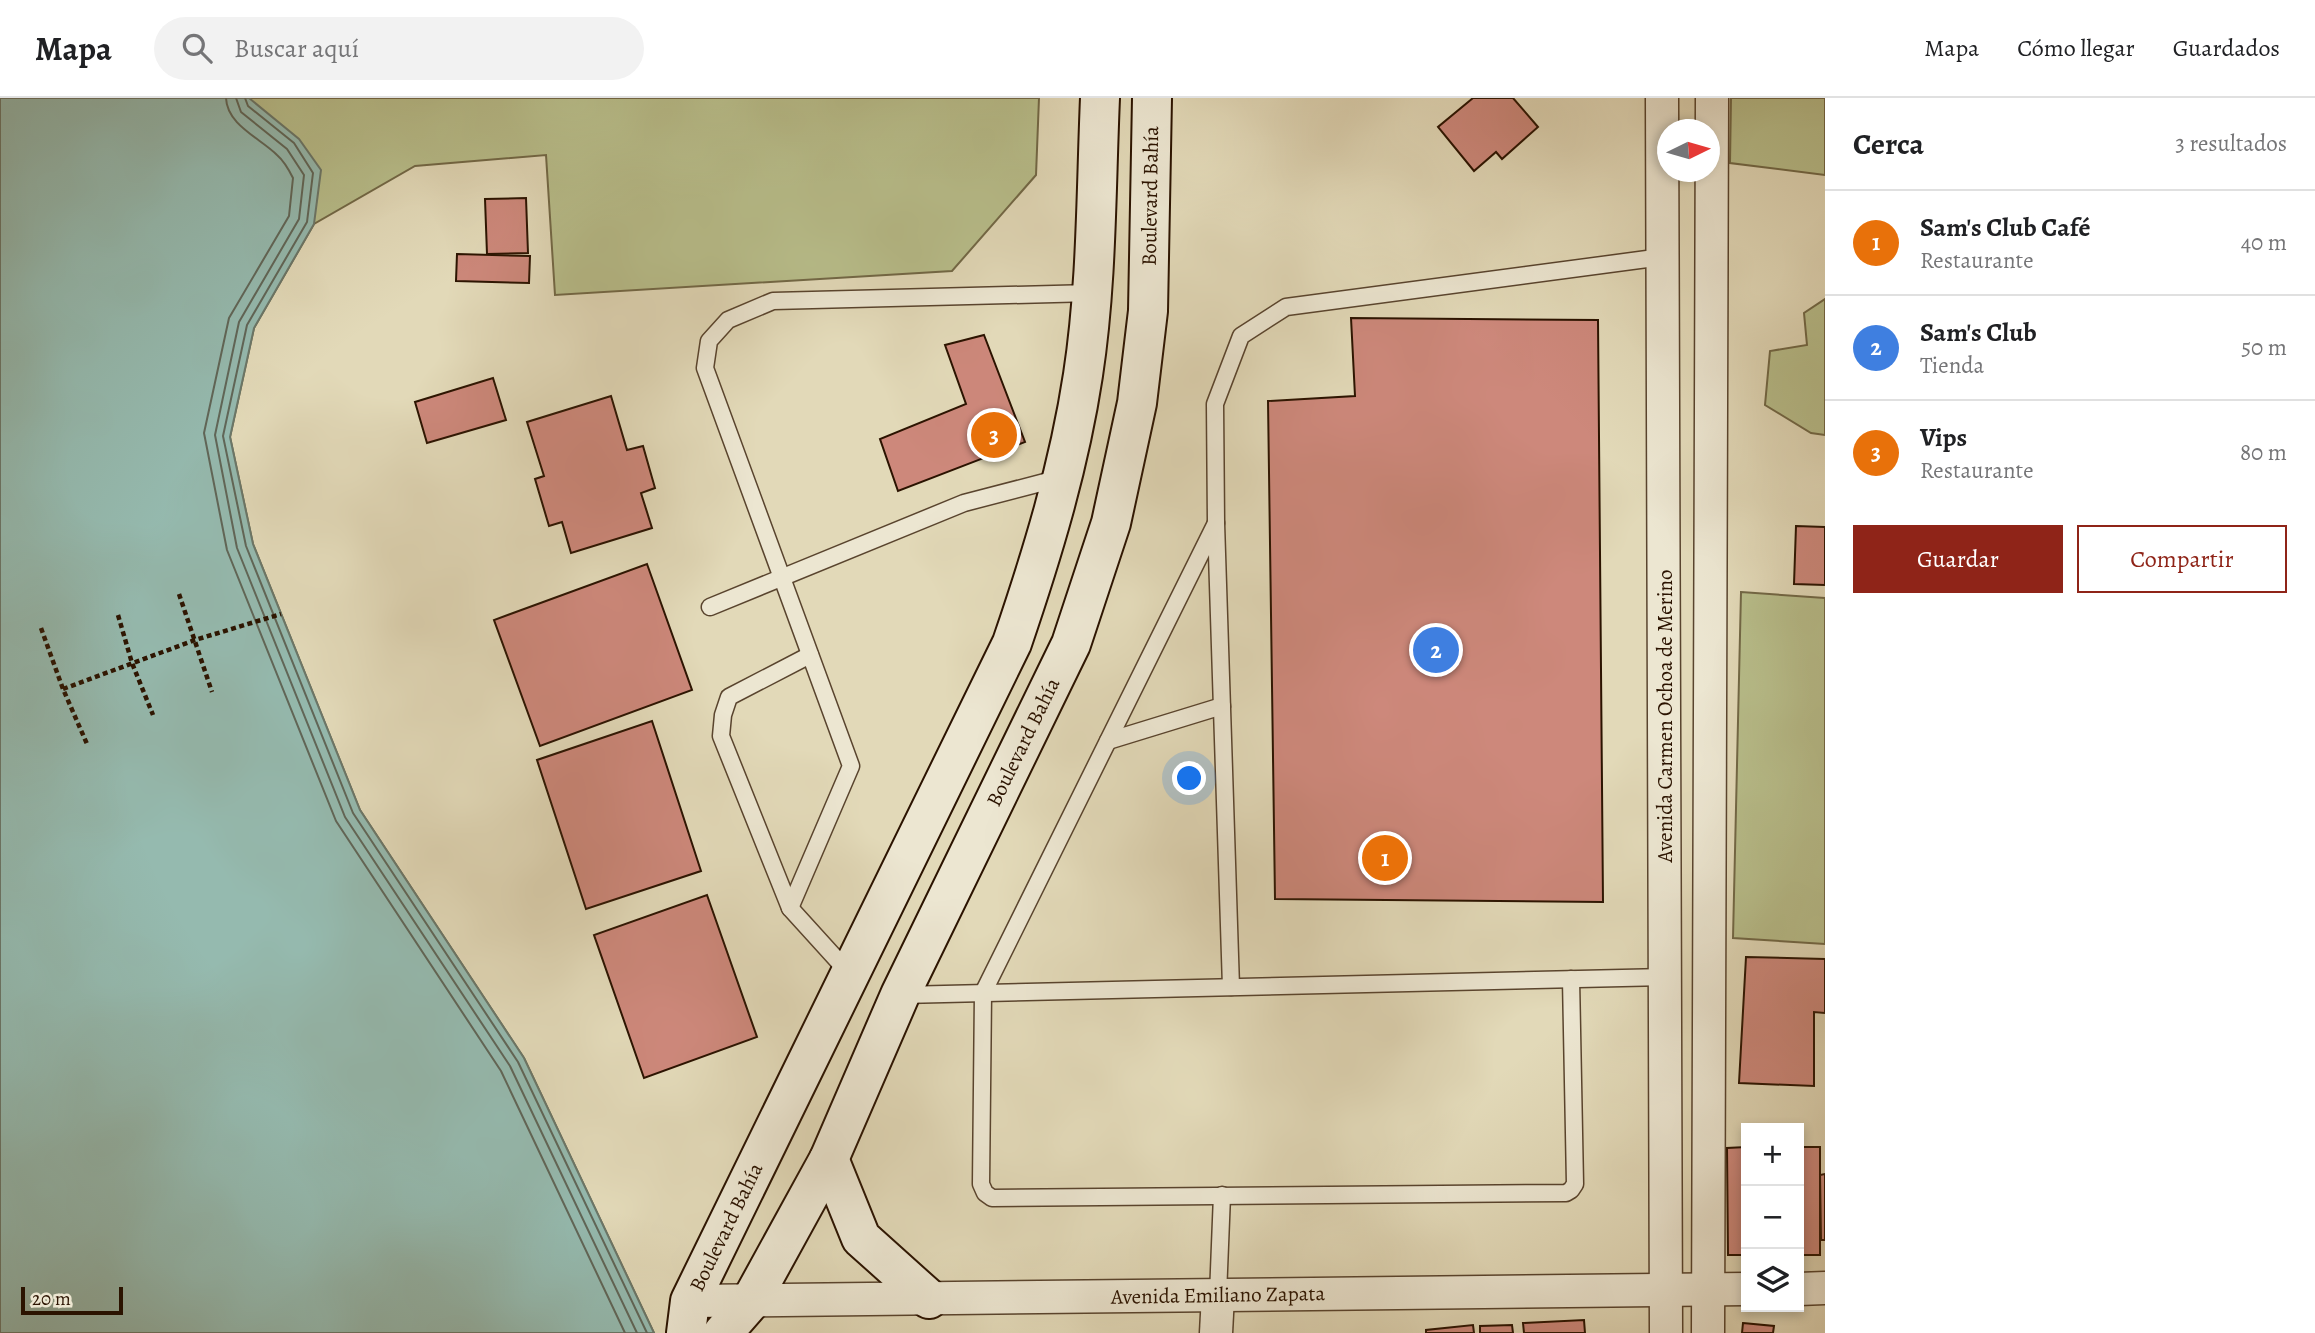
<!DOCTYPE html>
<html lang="es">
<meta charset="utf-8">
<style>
:root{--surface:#fff;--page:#f2f2f2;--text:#202124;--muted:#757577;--line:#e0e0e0;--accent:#8f2418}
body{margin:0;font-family:Alegreya,serif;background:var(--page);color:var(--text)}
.controls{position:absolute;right:21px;bottom:21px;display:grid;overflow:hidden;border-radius:0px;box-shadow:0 4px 10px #0003}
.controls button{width:63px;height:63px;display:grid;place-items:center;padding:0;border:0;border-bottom:2px solid var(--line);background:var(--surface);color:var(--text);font:35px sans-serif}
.compass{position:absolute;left:1657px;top:21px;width:63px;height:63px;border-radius:50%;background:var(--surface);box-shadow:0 4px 10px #0003;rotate:85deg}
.scale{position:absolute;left:21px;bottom:18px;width:102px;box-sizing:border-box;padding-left:7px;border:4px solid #2b1300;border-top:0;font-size:19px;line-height:24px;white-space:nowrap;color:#2b1300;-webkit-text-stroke:5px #ece6d1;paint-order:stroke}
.you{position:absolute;left:1190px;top:681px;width:24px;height:24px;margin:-18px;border:5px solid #fff;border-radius:50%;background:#1a73e8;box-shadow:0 0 0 10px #1a73e833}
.badge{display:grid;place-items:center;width:46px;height:46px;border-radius:50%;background:var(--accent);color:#fff;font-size:23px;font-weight:700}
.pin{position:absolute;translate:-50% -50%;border:4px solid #fff;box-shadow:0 2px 7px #0006}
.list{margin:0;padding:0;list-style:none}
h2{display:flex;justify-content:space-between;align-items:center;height:91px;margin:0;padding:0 28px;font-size:30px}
h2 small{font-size:23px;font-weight:400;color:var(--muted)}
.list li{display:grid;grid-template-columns:46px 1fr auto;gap:21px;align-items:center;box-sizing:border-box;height:105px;padding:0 28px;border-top:2px solid var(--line)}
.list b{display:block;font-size:26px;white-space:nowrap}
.list p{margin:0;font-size:23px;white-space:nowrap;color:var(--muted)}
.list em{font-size:23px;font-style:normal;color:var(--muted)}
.actions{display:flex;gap:14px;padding:21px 28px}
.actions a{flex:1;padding:16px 0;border:2px solid var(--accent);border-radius:0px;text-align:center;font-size:24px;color:var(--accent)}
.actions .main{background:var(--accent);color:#fff}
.icon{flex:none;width:38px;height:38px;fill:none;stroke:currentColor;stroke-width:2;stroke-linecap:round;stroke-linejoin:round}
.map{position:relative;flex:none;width:1825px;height:1235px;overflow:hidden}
header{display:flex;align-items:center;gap:42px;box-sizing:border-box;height:98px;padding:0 35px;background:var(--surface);border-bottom:2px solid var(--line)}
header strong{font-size:33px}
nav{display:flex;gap:38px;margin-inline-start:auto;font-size:24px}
.search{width:490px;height:63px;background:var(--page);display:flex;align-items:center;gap:18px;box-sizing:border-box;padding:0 24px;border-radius:38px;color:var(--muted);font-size:26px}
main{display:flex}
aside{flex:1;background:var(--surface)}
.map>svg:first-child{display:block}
.green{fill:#b8be8b;stroke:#726846;stroke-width:2}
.water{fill:#95baaf;stroke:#6b7769;stroke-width:2}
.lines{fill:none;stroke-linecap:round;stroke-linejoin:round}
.shore{stroke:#606658;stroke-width:2}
.building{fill:#cd887b;stroke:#2b1300;stroke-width:2}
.lane-casing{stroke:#59442e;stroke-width:19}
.street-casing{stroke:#59442e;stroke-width:35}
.secondary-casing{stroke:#2b1300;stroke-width:42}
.path{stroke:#2b1300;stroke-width:4.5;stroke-dasharray:5 3.5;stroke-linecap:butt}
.lane{stroke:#ece6d1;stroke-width:16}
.street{stroke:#ece6d1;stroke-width:32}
.secondary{stroke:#ece6d1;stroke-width:38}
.labels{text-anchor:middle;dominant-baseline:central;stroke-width:5;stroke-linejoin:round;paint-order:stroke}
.street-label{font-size:21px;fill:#2b1300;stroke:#ece6d1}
</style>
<header>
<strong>Mapa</strong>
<div class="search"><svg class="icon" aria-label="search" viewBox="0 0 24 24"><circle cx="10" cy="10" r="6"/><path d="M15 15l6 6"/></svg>Buscar aquí</div>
<nav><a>Mapa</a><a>Cómo llegar</a><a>Guardados</a></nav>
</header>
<main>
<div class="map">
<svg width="1825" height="1235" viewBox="0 0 1825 1235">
<rect width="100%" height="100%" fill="#e2d9b8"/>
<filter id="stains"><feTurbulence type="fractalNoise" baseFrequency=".00286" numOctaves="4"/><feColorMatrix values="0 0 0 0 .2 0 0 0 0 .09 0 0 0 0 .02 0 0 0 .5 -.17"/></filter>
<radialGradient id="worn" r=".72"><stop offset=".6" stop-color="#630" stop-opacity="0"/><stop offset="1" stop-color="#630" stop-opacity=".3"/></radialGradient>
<!-- green -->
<g class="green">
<path d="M0 0H1039L1036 77 952 173 555 197 546 57 415 68 314 126 254 230 230 339 253 446 360 712 524 960 654 1235H0Z"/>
<path d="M1731 0H1825V77L1730 65Z"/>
<path d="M1825 201V337L1811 335 1765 307 1770 253 1807 247 1804 215Z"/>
<path d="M1741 494 1825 500V846L1733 840Z"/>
</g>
<!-- water -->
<path class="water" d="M0 0H249L299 41 321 72 314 126 254 230 230 339 253 446 360 712 524 960 654 1235H0Z"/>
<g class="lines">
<!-- shore -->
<g class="shore">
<path d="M226 0C227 27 260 40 277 57 284 63 289 72 293 80L289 118 229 220 204 335 227 452 336 723 501 973 625 1235"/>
<path d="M236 0 241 14 287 51 304 77 299 121 239 224 215 337 237 450 345 719 510 968 637 1235"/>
<path d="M245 0 248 8 294 45 313 75 307 124 247 227 223 338 246 448 353 715 518 964 647 1235"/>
</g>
</g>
<!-- building -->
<g class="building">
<path d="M1473 0H1513L1538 29 1502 61 1496 54 1474 73 1438 29Z"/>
<path d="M526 100 528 155 487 156 485 101Z"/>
<path d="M457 156 530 158 529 185 456 183Z"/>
<path d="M1351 220 1598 222 1603 804 1275 801 1268 303 1355 298Z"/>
<path d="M984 237 1025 344 898 393 880 341 966 306 945 247Z"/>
<path d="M493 280 506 322 427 345 415 304Z"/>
<path d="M611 298 627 352 643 348 655 390 641 395 652 430 571 455 562 424 549 428 535 381 544 378 527 324Z"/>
<path d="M1796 428 1825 429V487L1794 486Z"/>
<path d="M647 466 692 592 540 648 494 522Z"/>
<path d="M652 623 701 773 586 811 537 662Z"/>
<path d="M707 797 757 939 644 980 594 837Z"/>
<path d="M1746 859 1825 861V915L1814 914V988L1739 985Z"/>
<path d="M1746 1049V1157H1728L1727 1050Z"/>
<rect x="1799" y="1049" width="21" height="108"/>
<path d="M1825 1076V1142H1821L1820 1077Z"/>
<path d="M1584 1222 1585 1235H1524L1523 1225Z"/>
<path d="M1743 1225 1774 1228 1773 1235H1742Z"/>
<path d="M1473 1227 1474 1235H1426V1232Z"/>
<path d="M1512 1227 1513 1235H1480V1228Z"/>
</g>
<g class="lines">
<!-- lane casing -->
<g class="lane-casing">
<g id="lane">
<path d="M1216 425 983 895 981 1086 985 1095 992 1100 1566 1095 1571 1092 1575 1086 1571 881"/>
<path d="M710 509 964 405 1060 380"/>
<path d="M810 557 729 599 723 617 721 638 790 810 849 875"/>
<path d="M1108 643 1222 608"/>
<path d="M790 810 851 668 705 270 709 243 728 222 773 203 1092 195"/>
<path d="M1231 889 1216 425 1215 306 1241 238 1286 209 1662 159"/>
<path d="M902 897 1666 879"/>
<path d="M1218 1197 1222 1097"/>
</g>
</g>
<!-- street casing -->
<g class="street-casing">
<g id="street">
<path d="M1662 0 1666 1235"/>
<path d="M1799 1191 1825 1190"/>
<path d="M690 1203 1746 1191"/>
<path d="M1216 1235 1218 1197"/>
<path d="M1708 1235 1712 0"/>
</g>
</g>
<!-- secondary casing -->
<g class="secondary-casing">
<g id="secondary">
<path d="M829 1061 861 1140 929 1201"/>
<path d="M686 1235 690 1203 1012 545C1042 457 1069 369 1083 277 1097 186 1096 92 1100 0"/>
<path d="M723 1235 751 1203 829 1061 900 897 1071 546 1111 425 1137 305 1148 213 1152 0"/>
</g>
</g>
<!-- path -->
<g class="path">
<path d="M179 496 212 594"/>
<path d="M118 517 132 565 153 617"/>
<path d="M41 530 63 591 87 646"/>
<path d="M63 591 195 542 281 516"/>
</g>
<!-- lane -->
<use href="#lane" class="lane"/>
<!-- street -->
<use href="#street" class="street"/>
<!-- secondary -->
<use href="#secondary" class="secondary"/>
</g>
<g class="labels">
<!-- street labels -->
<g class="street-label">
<text transform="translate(1150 98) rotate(-89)">Boulevard Bahía</text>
<text transform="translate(1665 618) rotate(-90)">Avenida Carmen Ochoa de Merino</text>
<text transform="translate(1023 644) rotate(-64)">Boulevard Bahía</text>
<text transform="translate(726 1129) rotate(-64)">Boulevard Bahía</text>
<text transform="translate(1218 1197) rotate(-1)">Avenida Emiliano Zapata</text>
</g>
</g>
<rect width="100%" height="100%" filter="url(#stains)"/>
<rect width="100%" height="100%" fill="url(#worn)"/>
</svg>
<div class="controls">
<button>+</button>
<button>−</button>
<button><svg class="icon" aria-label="layers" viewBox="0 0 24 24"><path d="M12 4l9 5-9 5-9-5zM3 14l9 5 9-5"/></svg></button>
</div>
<svg class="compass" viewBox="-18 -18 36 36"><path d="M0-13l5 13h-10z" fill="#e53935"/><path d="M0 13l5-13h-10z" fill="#757577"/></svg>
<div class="scale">20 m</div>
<div class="you"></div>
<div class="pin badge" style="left:1385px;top:760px;background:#e8710a">1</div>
<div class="pin badge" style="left:1436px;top:552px;background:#3f7fe0">2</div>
<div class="pin badge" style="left:994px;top:337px;background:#e8710a">3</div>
</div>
<aside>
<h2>Cerca<small>3 resultados</small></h2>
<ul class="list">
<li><span class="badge" style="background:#e8710a">1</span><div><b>Sam's Club Café</b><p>Restaurante</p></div><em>40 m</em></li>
<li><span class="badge" style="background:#3f7fe0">2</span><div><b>Sam's Club</b><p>Tienda</p></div><em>50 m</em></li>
<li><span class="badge" style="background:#e8710a">3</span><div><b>Vips</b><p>Restaurante</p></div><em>80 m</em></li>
</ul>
<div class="actions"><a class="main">Guardar</a><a>Compartir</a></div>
</aside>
</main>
